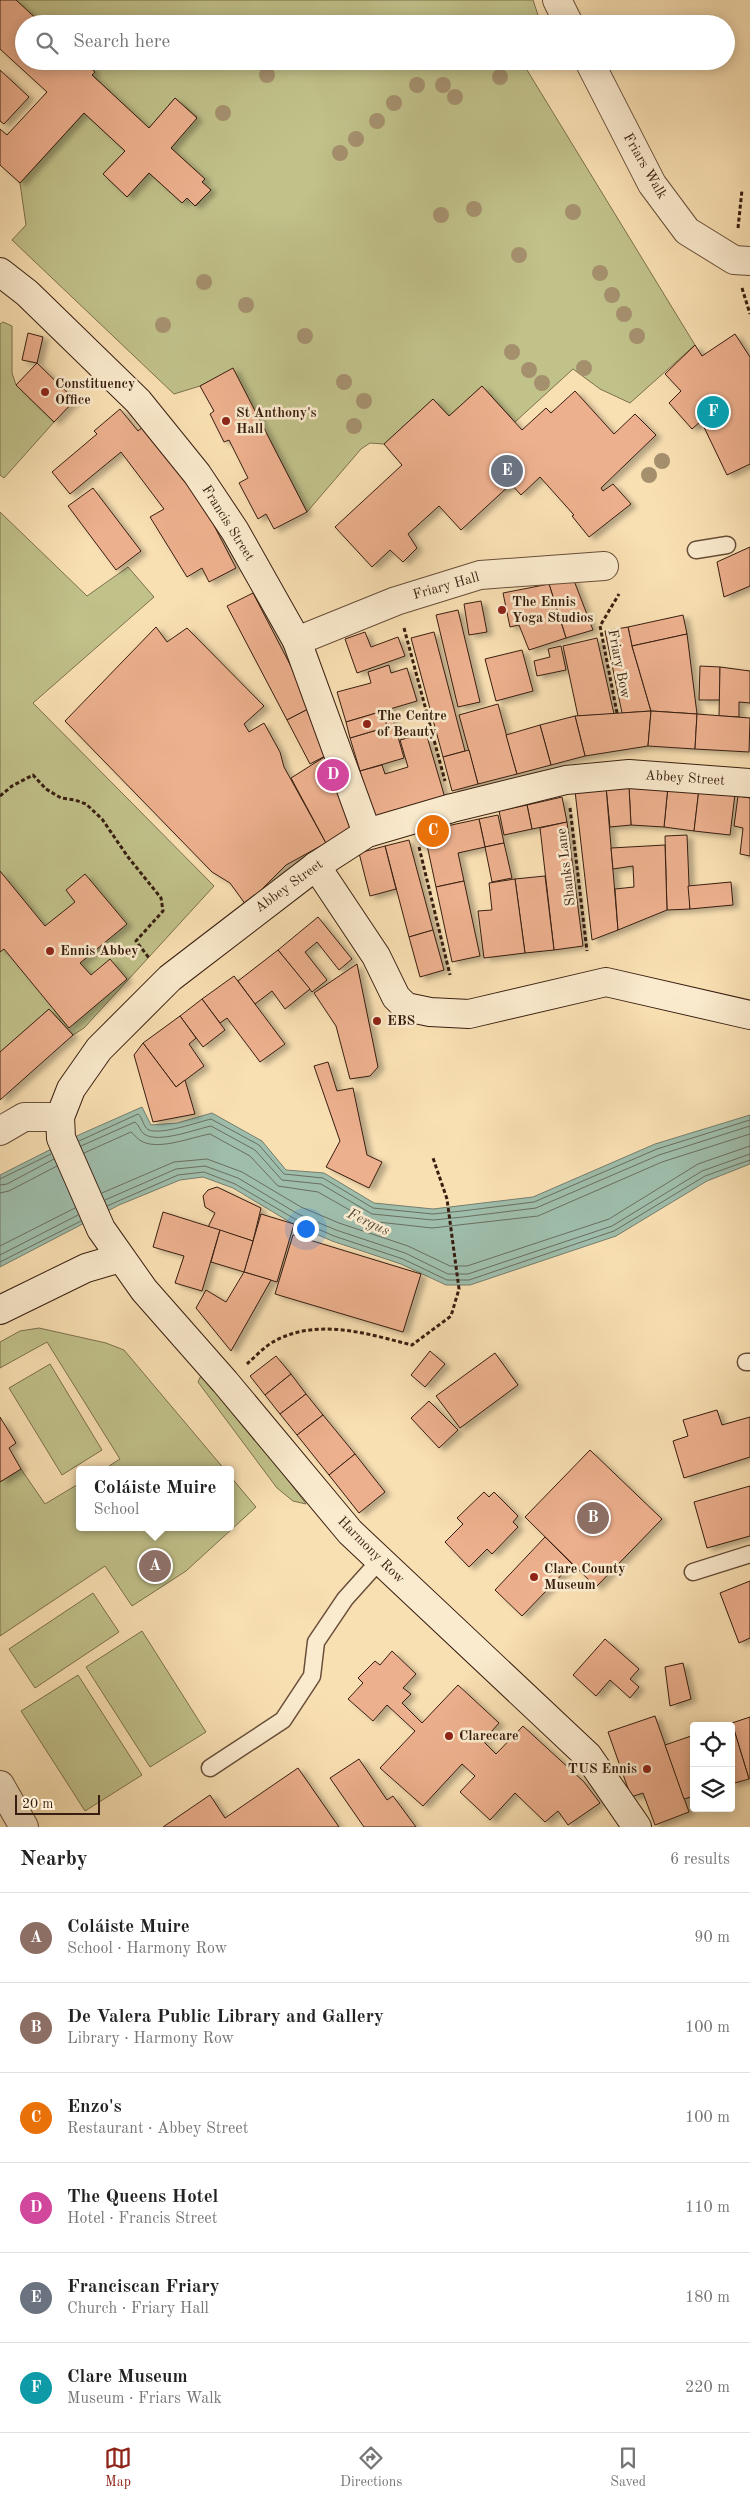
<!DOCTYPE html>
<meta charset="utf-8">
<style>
:root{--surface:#fff;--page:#f2f2f2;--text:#222;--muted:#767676;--line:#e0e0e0;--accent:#8f2418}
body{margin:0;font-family:"Old Standard TT",serif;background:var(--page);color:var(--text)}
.controls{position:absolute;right:15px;bottom:15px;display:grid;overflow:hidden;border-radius:5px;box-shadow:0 2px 12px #0003}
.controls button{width:45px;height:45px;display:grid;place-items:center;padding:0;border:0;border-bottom:1px solid var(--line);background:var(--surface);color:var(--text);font:25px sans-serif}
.scale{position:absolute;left:15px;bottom:12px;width:85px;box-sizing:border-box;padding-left:5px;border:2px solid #381e10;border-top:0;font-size:14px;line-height:18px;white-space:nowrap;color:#381e10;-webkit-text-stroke:4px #fbebce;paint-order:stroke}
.you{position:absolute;left:305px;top:1228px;width:18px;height:18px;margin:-12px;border:4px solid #fff;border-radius:50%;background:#1a73e8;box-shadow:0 0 0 8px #1a73e833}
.badge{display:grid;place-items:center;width:32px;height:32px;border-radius:50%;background:var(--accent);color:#fff;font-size:16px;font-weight:700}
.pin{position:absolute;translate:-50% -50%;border:2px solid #fff;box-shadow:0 1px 5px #0006}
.popup{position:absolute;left:76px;top:1466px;width:158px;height:65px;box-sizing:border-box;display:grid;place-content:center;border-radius:5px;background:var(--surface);filter:drop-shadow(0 1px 4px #0005);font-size:16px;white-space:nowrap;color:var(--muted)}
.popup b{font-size:19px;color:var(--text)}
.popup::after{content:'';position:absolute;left:50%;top:100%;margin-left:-10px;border:10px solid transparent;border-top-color:var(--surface)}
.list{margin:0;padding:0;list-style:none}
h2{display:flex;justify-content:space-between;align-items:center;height:65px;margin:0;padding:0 20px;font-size:21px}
h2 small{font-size:16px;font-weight:400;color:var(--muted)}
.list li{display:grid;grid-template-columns:32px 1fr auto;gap:15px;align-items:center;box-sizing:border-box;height:90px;padding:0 20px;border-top:1px solid var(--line)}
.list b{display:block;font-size:19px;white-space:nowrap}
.list p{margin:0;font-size:16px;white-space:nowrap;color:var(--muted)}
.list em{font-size:16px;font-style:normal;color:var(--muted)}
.icon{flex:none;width:28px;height:28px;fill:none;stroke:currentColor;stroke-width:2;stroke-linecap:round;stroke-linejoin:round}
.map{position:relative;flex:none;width:750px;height:1827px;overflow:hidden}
.search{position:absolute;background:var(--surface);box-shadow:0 2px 12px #0003;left:15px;right:15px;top:15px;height:55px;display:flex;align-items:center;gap:12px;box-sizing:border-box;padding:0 18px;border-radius:28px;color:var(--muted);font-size:19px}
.sheet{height:605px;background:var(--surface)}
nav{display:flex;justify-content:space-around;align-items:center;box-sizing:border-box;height:70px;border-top:1px solid var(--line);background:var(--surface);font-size:14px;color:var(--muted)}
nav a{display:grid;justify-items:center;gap:2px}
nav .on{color:var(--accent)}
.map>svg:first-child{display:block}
.green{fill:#c1c18a;stroke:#7c704d}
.water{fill:#9ebdab;stroke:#757d6d}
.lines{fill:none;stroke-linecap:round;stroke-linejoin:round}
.shore{stroke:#6b6e5e;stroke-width:1}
.building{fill:#edb08e;stroke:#381e10;filter:url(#shadow)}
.lane-casing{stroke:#684e39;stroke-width:19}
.street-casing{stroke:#684e39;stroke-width:30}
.secondary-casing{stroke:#381e10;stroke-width:30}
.path{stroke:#381e10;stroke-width:3;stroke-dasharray:4 2.5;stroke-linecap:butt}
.lane{stroke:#fbebce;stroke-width:16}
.street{stroke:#fbebce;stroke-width:28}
.secondary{stroke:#fbebce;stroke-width:28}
.tree{fill:#a5906e}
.poi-dot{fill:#8f2418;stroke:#fbebce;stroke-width:2}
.labels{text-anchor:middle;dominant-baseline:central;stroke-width:5;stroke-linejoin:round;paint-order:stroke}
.street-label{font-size:14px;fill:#381e10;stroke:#fbebce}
.poi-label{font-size:14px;font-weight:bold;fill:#381e10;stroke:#fbebce;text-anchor:start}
.water-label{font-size:15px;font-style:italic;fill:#574e3e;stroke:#fbebce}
</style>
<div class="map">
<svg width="750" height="1827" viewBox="0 0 750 1827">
<defs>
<filter id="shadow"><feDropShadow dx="5.5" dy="3" stdDeviation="2.5" flood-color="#0004"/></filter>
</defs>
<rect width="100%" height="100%" fill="#f9e0b3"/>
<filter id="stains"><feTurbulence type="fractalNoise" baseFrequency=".004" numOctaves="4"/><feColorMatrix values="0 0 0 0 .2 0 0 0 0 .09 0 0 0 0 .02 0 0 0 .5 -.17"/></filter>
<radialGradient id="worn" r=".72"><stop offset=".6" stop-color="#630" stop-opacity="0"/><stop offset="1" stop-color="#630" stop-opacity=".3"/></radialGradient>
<!-- green -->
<g class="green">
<path d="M16 0H533L541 24H42Z"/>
<path d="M83 61H531L527 70 695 345 630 403 600 389 573 369 515 422 482 386 449 416 433 399 384 444 370 443 361 449 307 512 233 369 200 386 174 394 12 240 26 225 20 183 84 113 125 151 103 174 127 197 149 173 182 203 187 198 196 206 210 190 202 182 205 179 171 148 197 117 175 98 149 128 92 75 95 72Z"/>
<path d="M3 322 12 326V373L16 385 54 422 4 478 0 475V324Z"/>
<path d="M0 512 87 596 128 567 154 597 33 703 214 886 84 1028 73 1035 49 1009 0 1053Z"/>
<path d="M39 1328 106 1343 124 1350 225 1470H103L120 1459 47 1342 0 1368V1342L20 1331Z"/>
<path d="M50 1364 102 1450 62 1475 9 1388Z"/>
<path d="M204 1369 306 1504 293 1501 277 1488 198 1382Z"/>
<path d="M21 1469 45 1504 80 1483V1527H230V1476L256 1507 186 1571 132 1606 105 1566 0 1636V1482Z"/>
<path d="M93 1593 119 1632 35 1688 9 1649Z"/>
<path d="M142 1631 206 1732 150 1767 86 1667Z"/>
<path d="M78 1675 142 1775 85 1811 21 1711Z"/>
</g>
<!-- water -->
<path class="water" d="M142 1107 151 1125 177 1123 212 1113 262 1141 286 1170 324 1173 374 1203 433 1209 533 1197 655 1144 750 1115V1164L707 1181 616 1236 470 1285H446L401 1264 332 1241 293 1224 233 1188 203 1177 180 1180 119 1205 0 1267V1175L81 1134Z"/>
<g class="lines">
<!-- shore -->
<g class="shore">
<path d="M79 1141 138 1114C143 1118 143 1127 149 1130 162 1135 198 1122 211 1119L259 1145 284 1174 323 1178 373 1208 433 1214 462 1211 534 1202 657 1149 750 1120"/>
<path d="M81 1146 135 1122C139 1125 140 1131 144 1134 158 1144 196 1129 211 1126L255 1150 282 1180 321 1184 372 1214 433 1220 463 1217 536 1208 659 1155 750 1126"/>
<path d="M84 1153 131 1132C135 1135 138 1140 143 1142 161 1150 192 1137 210 1134L250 1156 278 1186 318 1192 369 1221 432 1228 538 1216 662 1162 750 1134"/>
<path d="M0 1179 51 1154"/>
<path d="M0 1185 7 1184 54 1159"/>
<path d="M0 1193 9 1191 57 1166"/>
<path d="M102 1193 174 1162 207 1159 242 1172 301 1207 339 1223 408 1246 450 1266H467L609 1219 698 1164 750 1146"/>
<path d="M105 1200 176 1169 205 1166 238 1178 298 1214 336 1230 405 1253 448 1274H468L612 1226 702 1171 750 1154"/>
<path d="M107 1206 178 1175 204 1172 235 1184 295 1219 334 1236 403 1259 447 1280H469L614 1231 705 1176 750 1160"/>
<path d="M0 1246 75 1208"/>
<path d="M0 1255 78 1215"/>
<path d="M0 1262 81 1221"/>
</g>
</g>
<!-- building -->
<g class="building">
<path d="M0 0H16L42 24H24V61H83L95 72 92 75 149 128 175 98 197 118 171 148 205 179 202 182 211 190 195 206 187 198 182 203 149 173 127 197 103 174 125 151 84 113 20 183 0 165V129L7 135 47 92 0 49Z"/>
<path d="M0 70 29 97 4 124 0 121Z"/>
<path d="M28 333 43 337 37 363 22 360Z"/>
<path d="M735 334 750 357V464L727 475 701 421 692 429 669 403 681 391 665 374 695 345 702 356Z"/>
<path d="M37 363 75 400 54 422 16 385Z"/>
<path d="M233 368 307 512 274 529 266 514 258 519 239 483 248 478 229 440 224 442 210 414 214 411 200 386Z"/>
<path d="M482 386 522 430 546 408 551 413 575 391 614 434 635 414 656 435 601 488 603 491 613 484 631 504 589 537 572 516 574 515 540 477 521 495 511 484 461 530 439 506 408 534 417 548 403 562 390 550 372 567 335 527 402 465 384 444 433 399 449 416Z"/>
<path d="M120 409 138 431 143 427 205 508 236 568 209 582 202 568 187 577 150 517 164 509 121 452 70 494 52 472 97 434 94 431Z"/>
<path d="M93 488 141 551 116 570 68 506Z"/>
<path d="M750 547V586L724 597 717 562Z"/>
<path d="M573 578 593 630 566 638 549 584Z"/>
<path d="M549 584 566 638 529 650 519 625 510 627 503 593Z"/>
<path d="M253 593 312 707 287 720 227 606Z"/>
<path d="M481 601 487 632 469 635 464 604Z"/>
<path d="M458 610 480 702 458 707 436 615Z"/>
<path d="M683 615 687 634 632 646 628 627Z"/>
<path d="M156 627 167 642 187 628 264 706 244 724 249 732 264 723 280 752 284 767 326 843 286 865 246 905 230 883 212 872 65 721Z"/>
<path d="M628 627 632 646 651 711 622 713 605 631Z"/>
<path d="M365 632 371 647 398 637 405 656 357 673 345 639Z"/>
<path d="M434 632 465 751 443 757 411 638Z"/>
<path d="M687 634 697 714 651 711 632 646Z"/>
<path d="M597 638 614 714 578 716 563 646Z"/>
<path d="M561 646 566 670 537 676 534 661 550 657 548 649Z"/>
<path d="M522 650 533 691 496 701 485 659Z"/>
<path d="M389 665 391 673 407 668 417 701 346 722 337 692 371 683 368 672Z"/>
<path d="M700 666 720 667V700H699Z"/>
<path d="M720 667 750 671V703L739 702V717L719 716Z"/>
<path d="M498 704 517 774 478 784 459 715Z"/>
<path d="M312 707 329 754 310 764 287 720Z"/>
<path d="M390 709 404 758 360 771 350 738 387 727 383 711Z"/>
<path d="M383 711 387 727 350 738 346 722Z"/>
<path d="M651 711 648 746 585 756 575 716Z"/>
<path d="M651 711 697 714 695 749 648 746Z"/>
<path d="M697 714 750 718 749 752 695 749Z"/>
<path d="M575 716 585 756 551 765 540 725Z"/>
<path d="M540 725 551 765 517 774 506 735Z"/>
<path d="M426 733 445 798 374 819 360 771 382 765 385 774 408 767 400 740Z"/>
<path d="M469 750 478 784 452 791 443 757Z"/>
<path d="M329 754 354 828 326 843 291 778Z"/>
<path d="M668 786 699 789 694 831 664 827Z"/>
<path d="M668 786 664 827 631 825 629 787Z"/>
<path d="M606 787H629L631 825 610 827Z"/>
<path d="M606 787 618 930 592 940 575 791Z"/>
<path d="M699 789 735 794 730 835 694 831Z"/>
<path d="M738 796 750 798V856L740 854 743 828 734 826Z"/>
<path d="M562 797 567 822 532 829 527 805Z"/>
<path d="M527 805 532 829 504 835 499 811Z"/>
<path d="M498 815 504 843 485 847 479 819Z"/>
<path d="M479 819 485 847 458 853 464 881 436 887 424 831Z"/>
<path d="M567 822 583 946 554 950 540 828Z"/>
<path d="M687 835 690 909 667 910 665 836Z"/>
<path d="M409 840 433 930 409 937 385 846Z"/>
<path d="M504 843 512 878 492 882 485 847Z"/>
<path d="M665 845 667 910 618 930 615 889 634 887 633 866 613 869 611 848Z"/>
<path d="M385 846 396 889 370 896 359 853Z"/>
<path d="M0 871 45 926 75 902 66 890 85 874 127 924 80 963 91 975 110 959 127 979 69 1028 4 949 0 952Z"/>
<path d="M545 876 554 950 525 953 515 879Z"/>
<path d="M515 879 525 953 484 958 478 911 492 910 489 883Z"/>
<path d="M464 881 480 956 452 962 436 887Z"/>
<path d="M731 882 733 905 690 909 688 886Z"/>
<path d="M318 917 352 959 339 970 317 942 305 952 327 980 312 992 278 950Z"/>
<path d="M433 930 444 970 420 977 409 937Z"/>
<path d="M278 950 310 989 285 1009 272 991 255 1004 238 981Z"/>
<path d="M357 964 378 1067 370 1076 350 1079 336 1026 314 993Z"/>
<path d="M234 976 285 1044 260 1062 227 1018 220 1023 202 999Z"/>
<path d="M202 999 225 1030 203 1047 180 1016Z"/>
<path d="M49 1009 73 1035 0 1100V1052Z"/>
<path d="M180 1016 196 1038 189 1044 204 1066 176 1087 143 1043Z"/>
<path d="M143 1043 176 1087 185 1080 195 1114 153 1122 134 1055Z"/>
<path d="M328 1062 337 1091 353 1088 367 1155 382 1162 369 1188 326 1167 340 1141 314 1066Z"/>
<path d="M217 1187 261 1208 253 1241 208 1227 215 1213 205 1207 203 1196 208 1190Z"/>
<path d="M163 1212 220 1230 202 1291 175 1283 184 1256 153 1247Z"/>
<path d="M261 1214 294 1224 277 1282 244 1272Z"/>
<path d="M220 1230 253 1241 244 1272 211 1262Z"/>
<path d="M293 1235 421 1274 403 1332 275 1294Z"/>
<path d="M244 1272 271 1280 231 1351 196 1308 206 1290 226 1302Z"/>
<path d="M430 1351 445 1364 425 1387 411 1375Z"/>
<path d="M495 1353 518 1385 460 1428 436 1396Z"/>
<path d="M276 1356 291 1374 265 1395 250 1376Z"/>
<path d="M291 1374 306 1394 280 1414 265 1395Z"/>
<path d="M306 1394 323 1415 297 1435 280 1414Z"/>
<path d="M429 1401 458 1430 439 1448 411 1418Z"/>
<path d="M717 1410 722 1425 750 1417V1457L684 1478 673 1441 688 1436 683 1420Z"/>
<path d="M323 1415 355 1454 329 1475 297 1435Z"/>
<path d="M0 1417 16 1443 9 1448 21 1469 0 1482Z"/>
<path d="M590 1450 662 1519 596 1587 525 1517Z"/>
<path d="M355 1454 385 1492 359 1513 329 1475Z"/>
<path d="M750 1486V1536L707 1548 694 1502Z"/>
<path d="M484 1492 489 1497 494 1492 518 1516 513 1522 518 1527 492 1554 487 1549 469 1567 445 1542 463 1524 457 1518Z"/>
<path d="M545 1537 572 1564 522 1616 495 1590Z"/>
<path d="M750 1581V1638L739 1643 720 1593Z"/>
<path d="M605 1639 639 1669 630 1679 639 1687 630 1698 610 1680 596 1696 573 1675Z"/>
<path d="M392 1651 416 1674 403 1688 411 1694 402 1703 422 1723 458 1685 499 1723 483 1741 496 1754 523 1726 584 1782 600 1803 568 1825 558 1811 545 1822 515 1793 490 1820 460 1792 475 1776 462 1764 423 1806 380 1768 415 1731 387 1705 373 1721 348 1699 363 1683 358 1678 375 1661 380 1665Z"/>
<path d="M683 1663 691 1699 670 1706 665 1667Z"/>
<path d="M655 1716 689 1812 655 1825 643 1793 631 1797 608 1732Z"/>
<path d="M750 1717V1778L749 1779 732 1723Z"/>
<path d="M732 1723 749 1779 731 1784V1726H723Z"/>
<path d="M694 1735V1796L684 1799 665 1745Z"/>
<path d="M359 1759 387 1800 393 1796 416 1827H364L330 1778Z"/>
<path d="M298 1768 339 1827H163L210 1795 225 1818Z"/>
</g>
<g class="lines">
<!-- lane casing -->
<g class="lane-casing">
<g id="lane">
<path d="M696 550 727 545"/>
<path d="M746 1362H750"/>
<path d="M693 1572 750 1554"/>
<path d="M210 1768 283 1720 312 1676 316 1642 345 1599 380 1560"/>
</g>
</g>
<!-- street casing -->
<g class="street-casing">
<g id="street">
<path d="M557 0 569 24"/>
<path d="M589 61 652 184 687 231 734 260 750 261"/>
<path d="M297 641 396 601 480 575 604 566"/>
<path d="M0 1131 24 1117H60"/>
<path d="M0 1785 24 1827"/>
</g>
</g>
<!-- secondary casing -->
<g class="secondary-casing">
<g id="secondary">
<path d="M0 272 27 293 138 401 197 474 235 531 297 641 367 833"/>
<path d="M316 866 376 956 396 997 406 1007 430 1012 469 1014 606 982 750 1015"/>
<path d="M0 1310 86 1268 120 1258"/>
<path d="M637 1827 588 1756 350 1532 225 1382 144 1290 101 1229 61 1138 60 1117 71 1089 99 1049 170 978 316 866 367 833 452 808 566 780 629 774 750 783"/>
</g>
</g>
<!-- path -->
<g class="path">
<path d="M738 228 742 190"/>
<path d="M742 288 750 314"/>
<path d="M404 628 445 781"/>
<path d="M617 713 600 626 619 594"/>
<path d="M0 796 12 786 33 775 46 789 61 798 75 800 86 804 102 819 128 857 161 898 163 911 136 941 149 958"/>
<path d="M570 808 587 951"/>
<path d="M419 847 450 975"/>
<path d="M247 1364C255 1357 264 1347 273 1342 317 1317 368 1334 412 1345L451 1316 459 1289 447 1199 433 1158"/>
</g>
<!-- lane -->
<use href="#lane" class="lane"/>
<!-- street -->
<use href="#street" class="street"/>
<!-- secondary -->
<use href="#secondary" class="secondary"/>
</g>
<!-- trees -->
<g class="tree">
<circle cx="267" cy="75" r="8"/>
<circle cx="500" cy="77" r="8"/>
<circle cx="417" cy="85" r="8"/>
<circle cx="443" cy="85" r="8"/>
<circle cx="455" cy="97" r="8"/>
<circle cx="394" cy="103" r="8"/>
<circle cx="223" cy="113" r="8"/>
<circle cx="377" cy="121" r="8"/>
<circle cx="356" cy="139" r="8"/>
<circle cx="340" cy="153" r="8"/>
<circle cx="474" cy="209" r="8"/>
<circle cx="573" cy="212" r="8"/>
<circle cx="441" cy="215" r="8"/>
<circle cx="519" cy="255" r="8"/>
<circle cx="600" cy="273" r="8"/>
<circle cx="204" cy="282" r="8"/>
<circle cx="612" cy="295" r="8"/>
<circle cx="246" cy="305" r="8"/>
<circle cx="624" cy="314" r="8"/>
<circle cx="163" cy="325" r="8"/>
<circle cx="305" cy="336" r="8"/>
<circle cx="637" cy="336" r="8"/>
<circle cx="512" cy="352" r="8"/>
<circle cx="584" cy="368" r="8"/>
<circle cx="529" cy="370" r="8"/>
<circle cx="344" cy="382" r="8"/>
<circle cx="542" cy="383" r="8"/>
<circle cx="364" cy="401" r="8"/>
<circle cx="354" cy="426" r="8"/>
<circle cx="662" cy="461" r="8"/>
<circle cx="649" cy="475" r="8"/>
</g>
<!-- markers -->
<g class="poi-dot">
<circle cx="45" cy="392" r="5"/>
<circle cx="226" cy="421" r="5"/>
<circle cx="502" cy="610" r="5"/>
<circle cx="367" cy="724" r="5"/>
<circle cx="50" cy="951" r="5"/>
<circle cx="377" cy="1021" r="5"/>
<circle cx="534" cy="1577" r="5"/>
<circle cx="449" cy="1736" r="5"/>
<circle cx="647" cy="1769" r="5"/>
</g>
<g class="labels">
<!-- street labels -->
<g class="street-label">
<text transform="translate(645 166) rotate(60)">Friars Walk</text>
<text transform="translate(228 523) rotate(58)">Francis Street</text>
<text transform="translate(446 586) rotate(-16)">Friary Hall</text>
<text transform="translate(619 664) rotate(79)">Friary Bow</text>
<text transform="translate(685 778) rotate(4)">Abbey Street</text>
<text transform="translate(566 867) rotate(-97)">Shanks Lane</text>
<text transform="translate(289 886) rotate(-36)">Abbey Street</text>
<text transform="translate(371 1550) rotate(45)">Harmony Row</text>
</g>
<!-- poi labels -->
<g class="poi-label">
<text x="55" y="384">Constituency<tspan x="55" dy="16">Office</tspan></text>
<text x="236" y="413">St Anthony's<tspan x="236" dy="16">Hall</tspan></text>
<text x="512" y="602">The Ennis<tspan x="512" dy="16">Yoga Studios</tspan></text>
<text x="377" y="716">The Centre<tspan x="377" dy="16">of Beauty</tspan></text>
<text x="60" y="951">Ennis Abbey</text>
<text x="387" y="1021">EBS</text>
<text x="544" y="1569">Clare County<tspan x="544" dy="16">Museum</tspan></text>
<text x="459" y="1736">Clarecare</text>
<text x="637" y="1769" text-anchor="end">TUS Ennis</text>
</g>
<!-- water labels -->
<g class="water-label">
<text transform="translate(368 1223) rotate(25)">Fergus</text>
</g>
</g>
<rect width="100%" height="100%" filter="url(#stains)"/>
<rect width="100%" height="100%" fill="url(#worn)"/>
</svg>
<div class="controls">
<button><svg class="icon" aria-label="locate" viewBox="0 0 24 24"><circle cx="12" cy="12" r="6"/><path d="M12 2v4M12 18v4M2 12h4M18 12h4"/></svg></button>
<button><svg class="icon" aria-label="layers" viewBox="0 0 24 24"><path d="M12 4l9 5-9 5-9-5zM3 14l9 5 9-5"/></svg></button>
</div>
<div class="scale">20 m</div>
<div class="you"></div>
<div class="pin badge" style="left:155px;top:1566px;background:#8d6e63">A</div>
<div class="popup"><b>Coláiste Muire</b>School</div>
<div class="pin badge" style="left:593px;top:1518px;background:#8d6e63">B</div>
<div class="pin badge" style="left:433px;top:831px;background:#e8710a">C</div>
<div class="pin badge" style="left:333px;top:775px;background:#d1479c">D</div>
<div class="pin badge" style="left:507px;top:471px;background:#6b7280">E</div>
<div class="pin badge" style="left:713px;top:412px;background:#0f9aa8">F</div>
<div class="search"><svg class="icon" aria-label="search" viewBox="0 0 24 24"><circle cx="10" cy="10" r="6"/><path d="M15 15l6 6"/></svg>Search here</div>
</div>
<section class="sheet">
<h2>Nearby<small>6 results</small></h2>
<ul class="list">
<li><span class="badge" style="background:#8d6e63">A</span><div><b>Coláiste Muire</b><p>School · Harmony Row</p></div><em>90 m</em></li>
<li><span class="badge" style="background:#8d6e63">B</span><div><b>De Valera Public Library and Gallery</b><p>Library · Harmony Row</p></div><em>100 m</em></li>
<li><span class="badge" style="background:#e8710a">C</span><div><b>Enzo's</b><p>Restaurant · Abbey Street</p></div><em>100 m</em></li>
<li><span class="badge" style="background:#d1479c">D</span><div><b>The Queens Hotel</b><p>Hotel · Francis Street</p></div><em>110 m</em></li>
<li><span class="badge" style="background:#6b7280">E</span><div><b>Franciscan Friary</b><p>Church · Friary Hall</p></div><em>180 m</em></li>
<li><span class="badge" style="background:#0f9aa8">F</span><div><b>Clare Museum</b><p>Museum · Friars Walk</p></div><em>220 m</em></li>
</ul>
</section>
<nav>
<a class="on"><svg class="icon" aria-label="map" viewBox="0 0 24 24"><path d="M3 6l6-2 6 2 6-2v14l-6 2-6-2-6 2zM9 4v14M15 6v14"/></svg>Map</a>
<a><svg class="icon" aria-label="directions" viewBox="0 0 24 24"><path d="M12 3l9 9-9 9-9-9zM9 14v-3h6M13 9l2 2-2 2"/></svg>Directions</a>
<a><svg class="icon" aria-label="saved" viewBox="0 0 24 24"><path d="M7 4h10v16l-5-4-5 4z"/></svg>Saved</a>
</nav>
